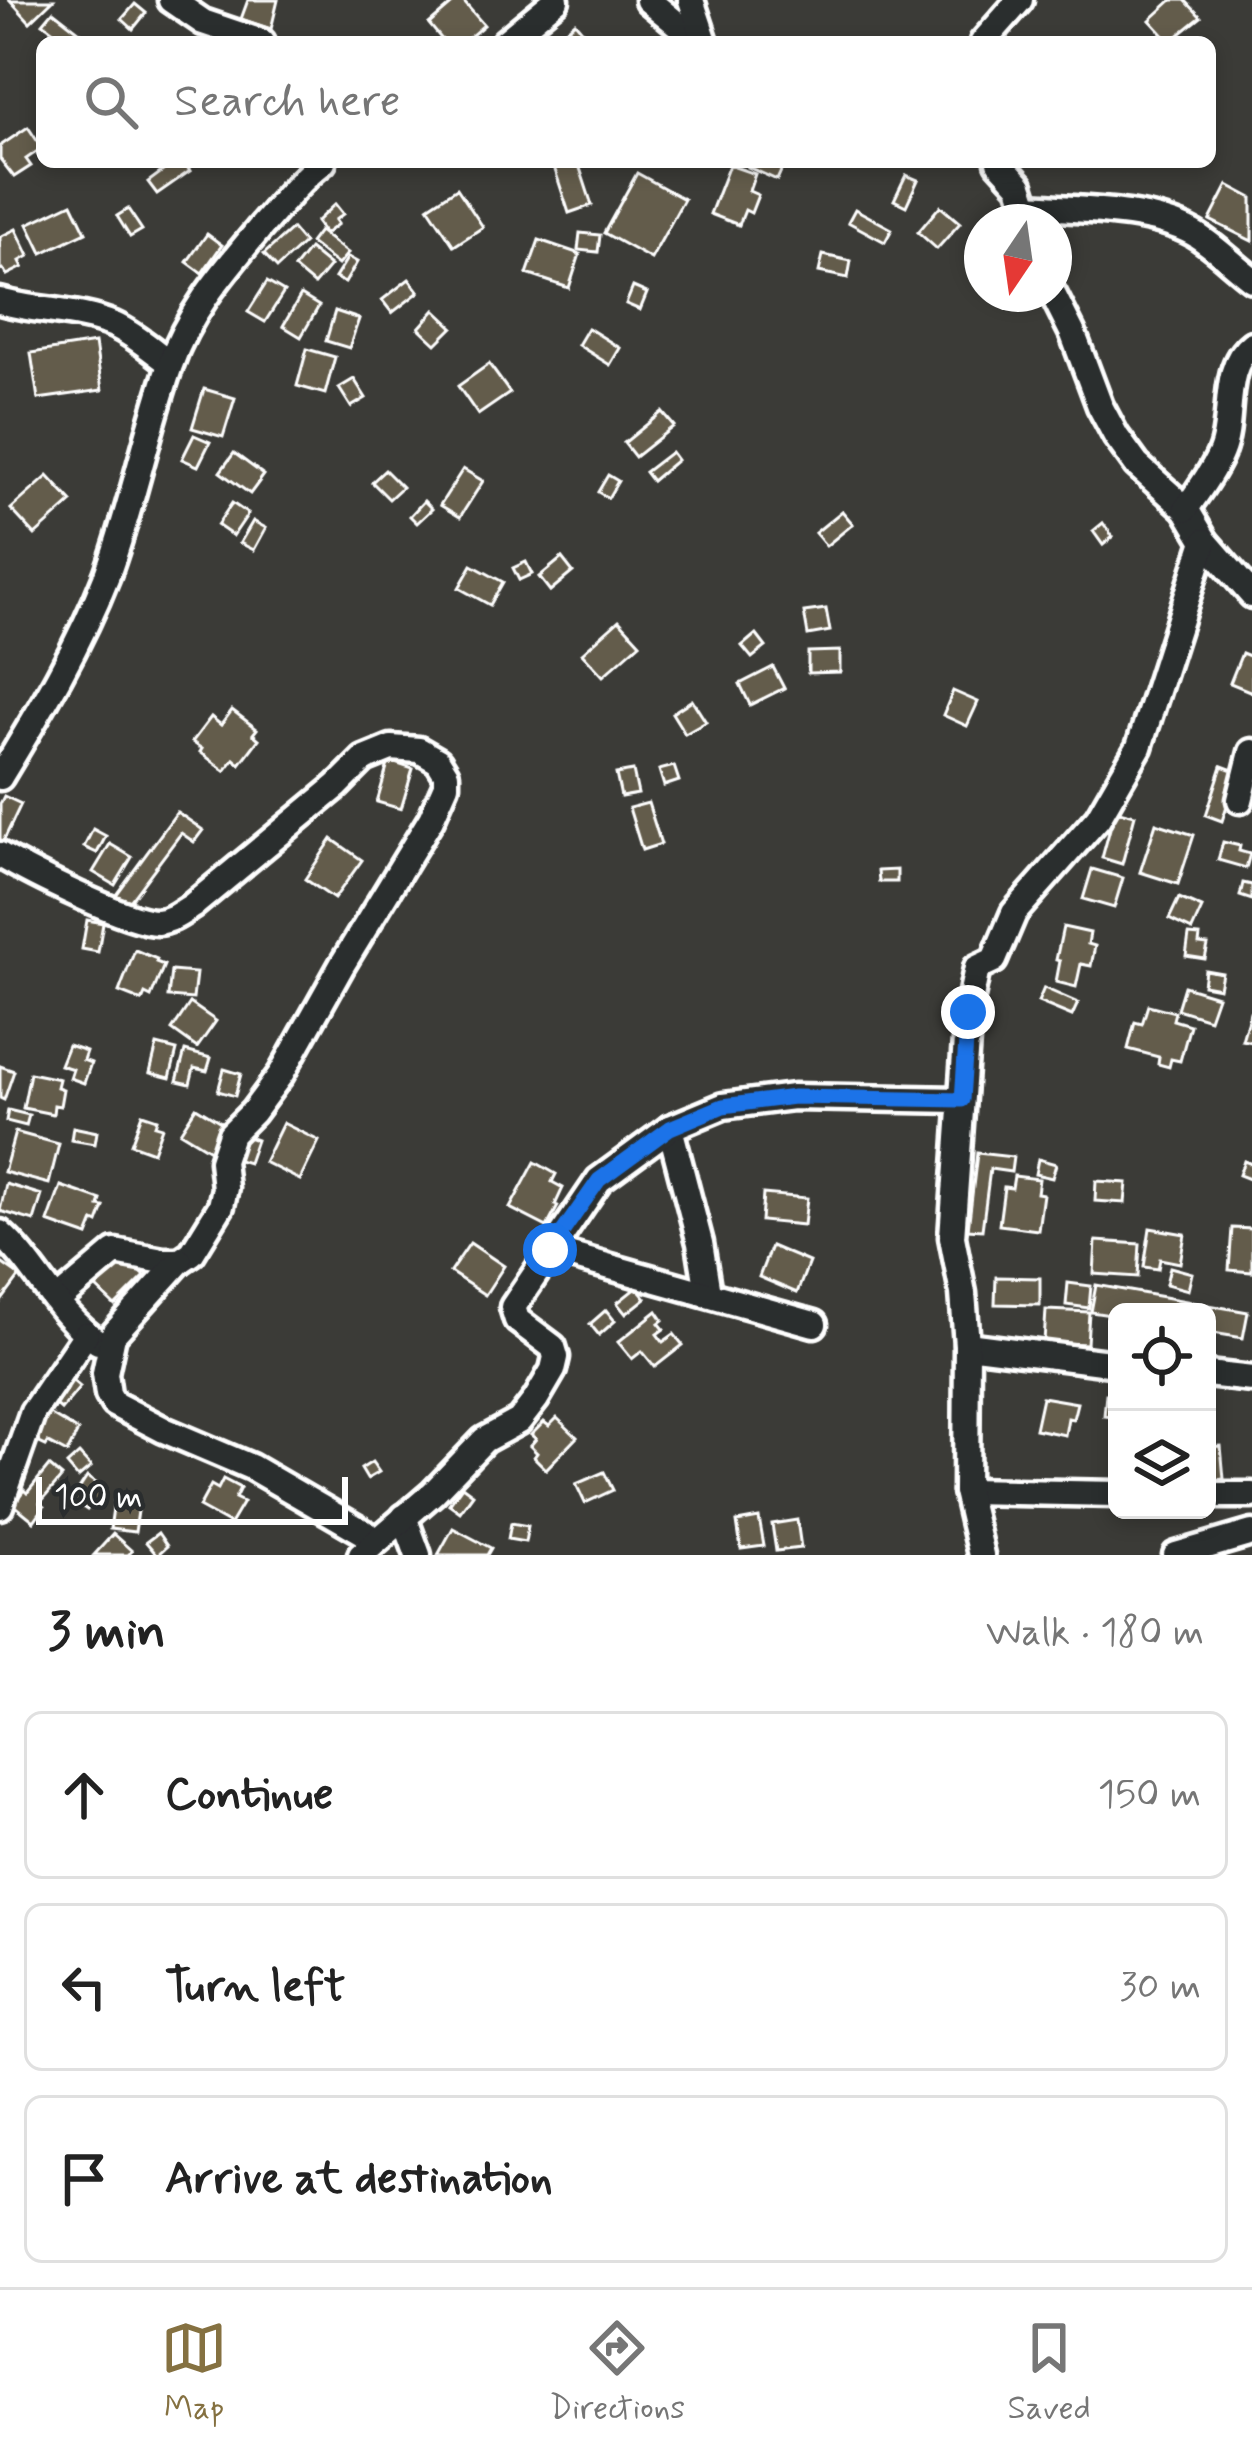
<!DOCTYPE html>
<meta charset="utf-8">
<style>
:root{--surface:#fff;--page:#f6f6f6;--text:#222;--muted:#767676;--line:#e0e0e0;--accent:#857141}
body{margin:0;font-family:Mynerve,sans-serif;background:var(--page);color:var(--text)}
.controls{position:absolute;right:36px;bottom:36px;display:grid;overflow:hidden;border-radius:18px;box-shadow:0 6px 18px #0003}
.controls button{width:108px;height:108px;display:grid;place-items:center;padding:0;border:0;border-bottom:3px solid var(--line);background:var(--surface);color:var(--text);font:60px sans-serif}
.compass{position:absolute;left:964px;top:204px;width:108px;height:108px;border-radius:50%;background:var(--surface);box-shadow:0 6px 18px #0003;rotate:193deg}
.scale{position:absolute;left:36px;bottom:30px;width:312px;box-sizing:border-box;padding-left:12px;border:6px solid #fff;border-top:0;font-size:33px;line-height:42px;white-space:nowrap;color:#fff;-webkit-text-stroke:9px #2a2d2e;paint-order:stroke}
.stop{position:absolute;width:36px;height:36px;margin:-27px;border:9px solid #1a73e8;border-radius:50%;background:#fff}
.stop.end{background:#1a73e8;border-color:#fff;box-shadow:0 3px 12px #0008}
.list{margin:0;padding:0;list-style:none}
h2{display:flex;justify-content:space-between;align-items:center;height:156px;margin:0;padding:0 48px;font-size:51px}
h2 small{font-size:39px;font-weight:400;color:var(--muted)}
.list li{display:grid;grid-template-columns:78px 1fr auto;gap:36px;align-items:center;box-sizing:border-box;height:168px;margin:0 24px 24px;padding:0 24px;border:3px solid var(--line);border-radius:18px}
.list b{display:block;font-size:45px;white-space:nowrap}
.list em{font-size:39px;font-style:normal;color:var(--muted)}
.icon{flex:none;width:66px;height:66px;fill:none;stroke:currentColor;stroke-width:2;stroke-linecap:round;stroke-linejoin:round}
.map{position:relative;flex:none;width:1252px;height:1555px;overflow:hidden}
.search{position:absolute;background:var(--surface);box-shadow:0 6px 18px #0003;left:36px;right:36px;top:36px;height:132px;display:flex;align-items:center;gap:30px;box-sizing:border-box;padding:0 42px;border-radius:18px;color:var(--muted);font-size:45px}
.sheet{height:732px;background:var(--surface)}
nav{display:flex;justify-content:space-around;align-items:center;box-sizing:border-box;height:168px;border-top:3px solid var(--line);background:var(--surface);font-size:33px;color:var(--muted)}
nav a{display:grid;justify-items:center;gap:6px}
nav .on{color:var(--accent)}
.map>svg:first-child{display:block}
.building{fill:#635c4c;stroke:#fff;stroke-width:3}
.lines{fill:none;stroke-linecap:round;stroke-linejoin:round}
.minor-casing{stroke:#fff;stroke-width:33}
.minor{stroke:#2a2d2e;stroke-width:24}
.route{stroke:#1a73e8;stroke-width:15}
</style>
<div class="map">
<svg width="1252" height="1555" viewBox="0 0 1252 1555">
<rect width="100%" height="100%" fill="#3b3b37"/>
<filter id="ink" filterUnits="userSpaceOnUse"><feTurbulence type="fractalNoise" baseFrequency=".00833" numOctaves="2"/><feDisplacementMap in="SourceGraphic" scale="24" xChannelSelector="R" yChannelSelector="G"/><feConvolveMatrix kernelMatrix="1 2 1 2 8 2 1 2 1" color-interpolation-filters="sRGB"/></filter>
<g filter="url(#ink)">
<!-- building -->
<g class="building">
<path d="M10 0H53L30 22Z"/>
<path d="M248 0H278L271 29 241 19Z"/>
<path d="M457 0H462L484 25 464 42H444L429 24Z"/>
<path d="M1172 0H1185L1201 17 1170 42 1150 20Z"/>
<path d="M135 4 146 13 133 29 122 19Z"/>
<path d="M53 11 80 32 72 42H68L43 23Z"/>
<path d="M575 22 592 42H551Z"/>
<path d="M28 127 42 148 26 159 31 166 14 177 0 159V146Z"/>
<path d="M175 162H183L190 171 157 194 148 182Z"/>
<path d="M568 162H578L592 205 569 213 554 167Z"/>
<path d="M750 162H785L777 180 748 167Z"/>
<path d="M729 165 755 174 749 191 758 195 751 213 745 210 739 225 710 214Z"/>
<path d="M637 173 684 199 651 259 604 233Z"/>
<path d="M906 175 918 180 906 206 894 200Z"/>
<path d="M1228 185 1252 198V241L1210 220Z"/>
<path d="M457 188 483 227 454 246 428 207Z"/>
<path d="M72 203 86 232 42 253 28 224Z"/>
<path d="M335 204 343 214 335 220 338 224 325 234 316 222Z"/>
<path d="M940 206 960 223 937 249 918 232Z"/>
<path d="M128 209 142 230 130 237 117 216Z"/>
<path d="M855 209 892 229 885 242 848 222Z"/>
<path d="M16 229 29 256 20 261 23 267 7 275 3 269 0 270V237Z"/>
<path d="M292 229 304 243 277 268 264 254Z"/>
<path d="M319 231 348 253 338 265 310 243Z"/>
<path d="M580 233 600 235 598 252 578 250Z"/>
<path d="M207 234 222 245 202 273 187 262Z"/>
<path d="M539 240 580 254 569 288 527 274Z"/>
<path d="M309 249 330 266 314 285 294 268Z"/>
<path d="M823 255 851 261 848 278 819 272Z"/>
<path d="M348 257 357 262 345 283 335 278Z"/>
<path d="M409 279 419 292 392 313 382 300Z"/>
<path d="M267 282 284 292 265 322 248 312Z"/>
<path d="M633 287 647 293 640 310 626 304Z"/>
<path d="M301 295 319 306 301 337 283 326Z"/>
<path d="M435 310 453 327 436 344 419 328Z"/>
<path d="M335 311 359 319 349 348 326 341Z"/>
<path d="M588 328 620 348 610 365 578 345Z"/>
<path d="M95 343 102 390 38 399 31 353Z"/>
<path d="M307 349 335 357 325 394 297 386Z"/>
<path d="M489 364 510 393 478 415 458 386Z"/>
<path d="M354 379 366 398 351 407 339 388Z"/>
<path d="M204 389 235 398 223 437 192 428Z"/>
<path d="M662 412 674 426 635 457 624 443Z"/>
<path d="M194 435 210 442 198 466 182 459Z"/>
<path d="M671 452 677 460 652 481 645 472Z"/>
<path d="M234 453 264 475 250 494 220 472Z"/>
<path d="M463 469 483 481 460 517 440 505Z"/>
<path d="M385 470 402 487 389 499 372 482Z"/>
<path d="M608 475 618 481 608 498 598 492Z"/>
<path d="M48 476 72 502 35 535 11 509Z"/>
<path d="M424 501 432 509 417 523 410 516Z"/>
<path d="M232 503 248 514 233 536 217 525Z"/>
<path d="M842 511 853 524 826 546 815 533Z"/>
<path d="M253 521 266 528 254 550 240 543Z"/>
<path d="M1103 523 1113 537 1103 545 1093 531Z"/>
<path d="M562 558 573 572 550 591 539 577Z"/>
<path d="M526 562 532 574 519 580 513 568Z"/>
<path d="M472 565 503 582 490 605 459 588Z"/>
<path d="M826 609 830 631 808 635 804 612Z"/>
<path d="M619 620 640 643 603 676 582 653Z"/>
<path d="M756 634 766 647 752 658 742 646Z"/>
<path d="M840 651V672L808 673V652Z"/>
<path d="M1242 653 1252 657V692L1230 683Z"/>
<path d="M773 667 784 688 750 705 740 684Z"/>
<path d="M953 691 978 702 967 726 943 715Z"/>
<path d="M692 700 706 722 685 734 672 713Z"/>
<path d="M232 710 257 729 253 734 259 739 240 764 234 759 225 771 200 752 202 749 192 742 211 717 221 725Z"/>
<path d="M389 761 413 769 401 809 377 802Z"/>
<path d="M674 766 679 781 664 786 659 770Z"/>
<path d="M1222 766 1238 772 1222 821 1206 815Z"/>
<path d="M633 771 638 794 621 797 616 774Z"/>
<path d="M4 796 21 804 3 842 0 841V804Z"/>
<path d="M648 803 661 844 642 850 629 808Z"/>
<path d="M1115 810 1135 815 1122 864 1102 858Z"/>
<path d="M177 812 203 830 194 842 181 833 125 908 113 899Z"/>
<path d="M1156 823 1194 835 1178 884 1140 872Z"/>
<path d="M93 829 106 836 97 853 84 847Z"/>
<path d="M332 839 362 860 334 899 305 879Z"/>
<path d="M1223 842 1240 846 1239 851 1250 854 1246 868 1218 860Z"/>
<path d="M110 844 132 857 115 885 93 872Z"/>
<path d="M1092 869 1123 878 1114 908 1083 899Z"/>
<path d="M897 870V882H879L878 871Z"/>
<path d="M1243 883 1252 885V900L1240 896Z"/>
<path d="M1179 898 1202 908 1192 930 1169 919Z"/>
<path d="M87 920 103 923 98 952 82 949Z"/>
<path d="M1063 927 1090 933 1088 944 1095 946 1091 966 1081 964 1076 987 1056 982 1060 961 1056 960Z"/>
<path d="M1189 935 1200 936 1199 944 1208 945 1205 959 1186 956Z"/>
<path d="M135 950 157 959 156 962 164 965 151 997 145 994 142 1001 119 992Z"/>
<path d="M1205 970 1222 973 1219 988 1203 985Z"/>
<path d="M171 971 196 973 193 999 168 997Z"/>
<path d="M1184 986 1217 996 1209 1019 1177 1009Z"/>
<path d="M1044 988 1078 1003 1072 1016 1038 1002Z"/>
<path d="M190 1003 216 1021 197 1048 172 1030Z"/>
<path d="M1148 1005 1175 1012 1173 1020 1190 1025 1180 1061 1171 1059 1169 1067 1158 1064 1159 1057 1128 1049 1135 1022 1142 1024Z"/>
<path d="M1250 1012 1252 1013V1042L1242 1040Z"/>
<path d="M68 1045 86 1051 83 1060 91 1063 84 1083 70 1078 73 1069 60 1065Z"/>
<path d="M157 1045 177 1050 170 1078 150 1073Z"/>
<path d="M185 1051 211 1058 207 1071 194 1068 190 1084 177 1081Z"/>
<path d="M0 1066 14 1071 4 1100 0 1098Z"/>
<path d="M224 1069 241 1074 235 1096 218 1091Z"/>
<path d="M30 1073 59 1079 57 1087 63 1089 60 1106 54 1105 53 1114 23 1108Z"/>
<path d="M196 1107 229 1127 213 1152 180 1132Z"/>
<path d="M8 1110 29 1115 26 1126 6 1121Z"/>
<path d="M142 1114 157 1119 155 1125 162 1127 153 1152 131 1144Z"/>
<path d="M283 1123 319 1141 300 1180 264 1162Z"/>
<path d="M73 1127 97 1132 95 1144 71 1140Z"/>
<path d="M15 1132 59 1144 49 1184 4 1172Z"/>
<path d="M242 1135 256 1140 248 1163 235 1159Z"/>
<path d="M977 1153 1013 1157 1011 1172 990 1169 982 1230 968 1229Z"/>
<path d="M1038 1159 1056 1164 1052 1178 1035 1174Z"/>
<path d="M1244 1161 1252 1164V1180L1239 1175Z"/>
<path d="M535 1162 556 1174 552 1182 563 1188 555 1205 558 1206 547 1227 510 1208Z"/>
<path d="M1014 1176 1039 1179 1037 1193 1043 1194 1038 1230 999 1225 1004 1187 1012 1188Z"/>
<path d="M1096 1181 1127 1183 1125 1203 1095 1201Z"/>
<path d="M6 1184 42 1195 34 1221 0 1211Z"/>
<path d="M61 1186 101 1200 99 1206 104 1207 98 1223 94 1221 88 1236 48 1222Z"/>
<path d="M763 1194 807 1198 804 1225 761 1221Z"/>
<path d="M1150 1228 1185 1234 1180 1263 1160 1259 1158 1269 1144 1267Z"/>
<path d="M1232 1228 1252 1229V1272L1229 1270Z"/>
<path d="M1096 1241 1140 1244 1138 1277 1094 1274Z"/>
<path d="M470 1243 504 1266 485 1295 450 1272Z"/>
<path d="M771 1246 809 1262 797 1293 759 1277Z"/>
<path d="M121 1254 145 1276 115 1306 92 1284Z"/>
<path d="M0 1262 20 1276 0 1303Z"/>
<path d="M1170 1267 1192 1273 1188 1290 1166 1284Z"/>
<path d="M996 1277 1040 1278V1305L995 1304Z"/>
<path d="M1068 1283 1091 1286 1089 1308 1066 1305Z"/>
<path d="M1096 1285 1248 1312 1243 1338 1207 1332V1312H1117V1316L1091 1312Z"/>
<path d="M637 1287 646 1298 626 1314 617 1303Z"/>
<path d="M606 1310 615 1321 599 1335 590 1324Z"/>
<path d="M1046 1310 1089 1312 1087 1344 1044 1342Z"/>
<path d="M657 1311 663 1320 659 1323 664 1329 657 1334 663 1342 674 1334 683 1345 655 1367 642 1351 632 1359 618 1342Z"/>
<path d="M66 1375 80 1387 61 1410 47 1398Z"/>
<path d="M1116 1386H1117V1421L1113 1420V1417L1104 1416 1106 1394H1115Z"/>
<path d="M1042 1397 1077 1403 1073 1419 1068 1418 1065 1435 1035 1429Z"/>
<path d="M43 1410 78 1431 67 1453 48 1443 46 1446 29 1438Z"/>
<path d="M557 1418 577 1437 546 1469 534 1457 537 1453 530 1446 536 1439 531 1435 544 1422 549 1426Z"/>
<path d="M1221 1446 1224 1479 1207 1480V1447Z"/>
<path d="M79 1454 91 1467 78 1478 67 1465Z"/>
<path d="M372 1462 379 1472 367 1479 361 1469Z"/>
<path d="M49 1466 62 1477 40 1503 44 1507 34 1521 13 1504 24 1490 27 1493Z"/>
<path d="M604 1472 613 1490 585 1503 576 1484Z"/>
<path d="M87 1477 106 1490 96 1505 92 1503 87 1510 72 1500Z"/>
<path d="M223 1479 240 1488 235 1498 243 1502 230 1524 199 1507 211 1485 218 1489Z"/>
<path d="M462 1486 473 1494 460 1512 449 1504Z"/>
<path d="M114 1501 139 1504 135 1532 110 1529Z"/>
<path d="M759 1518 764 1546 741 1549 737 1522Z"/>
<path d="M797 1520 801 1548 776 1551 772 1524Z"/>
<path d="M511 1523 528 1526 525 1542 508 1539Z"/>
<path d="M453 1528 491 1548 487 1555H438Z"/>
<path d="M158 1533 167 1546 157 1555 146 1542Z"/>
<path d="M113 1534 132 1551 128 1555H94Z"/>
</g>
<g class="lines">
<!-- minor casing -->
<g class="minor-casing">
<g id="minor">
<path d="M171 0 203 22 262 42"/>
<path d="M648 0 699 42"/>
<path d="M691 0 705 42"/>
<path d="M505 42 556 0"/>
<path d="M983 42 1020 0"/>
<path d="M999 162 1020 185 1032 222"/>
<path d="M1028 206C1078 210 1149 209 1193 233 1214 245 1233 265 1252 279"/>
<path d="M1053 294 1073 334 1100 406 1116 436 1137 465 1186 509 1205 541 1252 595"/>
<path d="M0 301C37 312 78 310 114 325 134 334 152 350 170 363"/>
<path d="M1186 509C1198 491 1213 472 1221 452 1235 418 1220 369 1252 344"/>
<path d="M0 777C40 711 79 647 107 575 132 507 146 434 170 365 188 312 225 270 260 228 280 205 299 181 323 162"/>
<path d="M1240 800 1252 752"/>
<path d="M0 855C29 872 127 922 157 922 171 921 181 913 192 906L337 786 364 759 391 748 419 750 438 761 446 774V785L431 819 342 965 281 1074 253 1112 231 1134 222 1161 225 1188 221 1206 192 1253 180 1261H163L115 1252 57 1301"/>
<path d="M670 1128 700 1243 708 1293"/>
<path d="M0 1233C37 1265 56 1315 98 1342"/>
<path d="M550 1250 814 1324"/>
<path d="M180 1261 113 1335 105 1373 108 1394 114 1404 164 1430 251 1467 377 1540"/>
<path d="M967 1345 1117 1364"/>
<path d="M1207 1374 1252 1379"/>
<path d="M966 1491 1117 1494"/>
<path d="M1207 1495H1252"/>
<path d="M0 1506 33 1412 86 1334"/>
<path d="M404 1517 418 1555"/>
<path d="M361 1555 433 1493 484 1440 519 1421 536 1399 553 1370 556 1357 553 1347 517 1320 513 1307 599 1180 670 1128 723 1106 793 1097 961 1100"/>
<path d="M981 1555 966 1491 967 1345 963 1293 952 1237 968 1012 977 968 994 960 1014 913 1098 818 1139 747 1205 541"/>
<path d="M1176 1555 1252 1533"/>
</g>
</g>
<!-- minor -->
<use href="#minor" class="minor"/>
</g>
</g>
<g class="lines" filter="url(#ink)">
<!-- route -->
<path class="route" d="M550 1250 599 1180 670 1128 723 1106 794 1097 962 1100 968 1012"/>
</g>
</svg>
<div class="controls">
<button><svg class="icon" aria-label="locate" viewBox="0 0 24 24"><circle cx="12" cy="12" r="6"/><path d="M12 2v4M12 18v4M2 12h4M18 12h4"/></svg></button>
<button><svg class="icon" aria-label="layers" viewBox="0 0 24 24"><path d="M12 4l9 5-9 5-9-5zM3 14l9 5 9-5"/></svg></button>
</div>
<svg class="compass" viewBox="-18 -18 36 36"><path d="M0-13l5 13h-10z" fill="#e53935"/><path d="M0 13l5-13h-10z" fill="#767676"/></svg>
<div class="scale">100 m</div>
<div class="stop" style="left:550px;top:1250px"></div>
<div class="stop end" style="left:968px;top:1012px"></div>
<div class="search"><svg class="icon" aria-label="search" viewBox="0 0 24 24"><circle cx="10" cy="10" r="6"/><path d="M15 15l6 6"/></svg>Search here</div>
</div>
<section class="sheet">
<h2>3 min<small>Walk · 180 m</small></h2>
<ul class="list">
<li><svg class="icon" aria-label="ahead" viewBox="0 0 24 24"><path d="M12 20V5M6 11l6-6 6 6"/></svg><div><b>Continue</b></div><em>150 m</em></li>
<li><svg class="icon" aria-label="left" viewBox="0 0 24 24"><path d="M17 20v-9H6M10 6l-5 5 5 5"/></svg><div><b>Turn left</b></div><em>30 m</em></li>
<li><svg class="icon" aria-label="arrive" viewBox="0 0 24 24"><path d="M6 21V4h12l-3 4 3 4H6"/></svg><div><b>Arrive at destination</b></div></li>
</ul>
</section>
<nav>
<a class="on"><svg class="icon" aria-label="map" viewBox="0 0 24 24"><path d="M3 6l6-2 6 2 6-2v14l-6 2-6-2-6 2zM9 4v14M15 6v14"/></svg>Map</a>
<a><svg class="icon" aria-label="directions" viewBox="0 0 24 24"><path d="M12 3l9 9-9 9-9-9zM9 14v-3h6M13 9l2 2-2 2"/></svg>Directions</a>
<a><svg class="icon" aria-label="saved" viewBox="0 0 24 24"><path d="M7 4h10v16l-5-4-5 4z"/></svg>Saved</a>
</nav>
